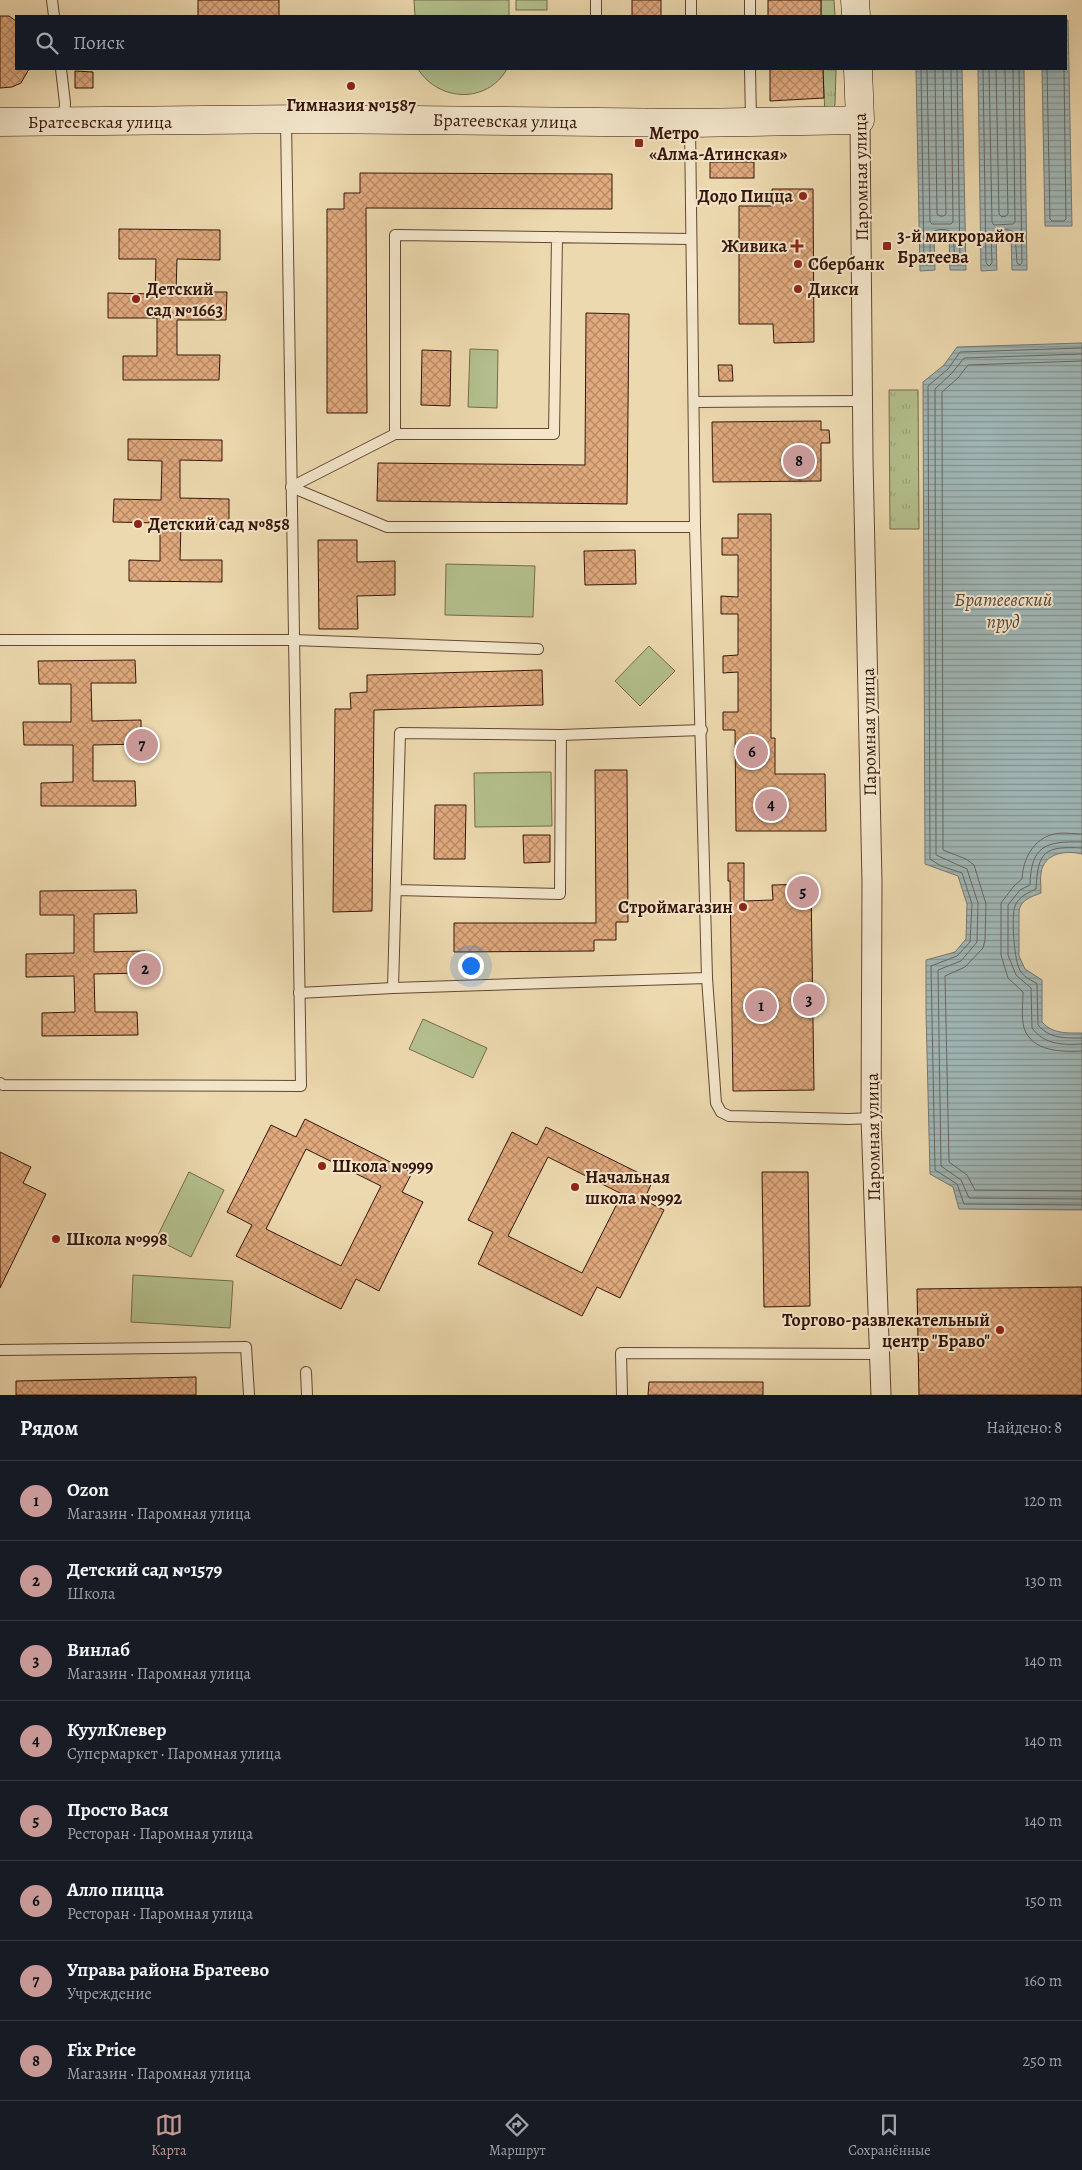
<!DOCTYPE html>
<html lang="ru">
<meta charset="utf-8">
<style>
:root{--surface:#171b24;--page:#242831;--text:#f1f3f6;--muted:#9ea1a6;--line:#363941;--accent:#c59692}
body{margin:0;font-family:Alegreya,serif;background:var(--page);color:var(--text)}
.you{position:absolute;left:470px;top:965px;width:18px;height:18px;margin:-12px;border:4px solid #fff;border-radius:50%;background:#1a73e8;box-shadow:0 0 0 8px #1a73e833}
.badge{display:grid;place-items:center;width:32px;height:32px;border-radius:50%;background:var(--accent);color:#111;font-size:16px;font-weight:700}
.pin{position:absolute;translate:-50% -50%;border:2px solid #fff;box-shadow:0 1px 5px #0006}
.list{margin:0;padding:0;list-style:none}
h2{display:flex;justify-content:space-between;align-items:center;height:65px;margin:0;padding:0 20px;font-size:21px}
h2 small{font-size:16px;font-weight:400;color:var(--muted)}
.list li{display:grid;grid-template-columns:32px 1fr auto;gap:15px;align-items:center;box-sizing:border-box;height:80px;padding:0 20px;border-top:1px solid var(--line)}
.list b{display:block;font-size:19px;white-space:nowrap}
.list p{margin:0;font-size:16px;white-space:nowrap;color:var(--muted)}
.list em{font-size:16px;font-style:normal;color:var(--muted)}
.icon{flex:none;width:28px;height:28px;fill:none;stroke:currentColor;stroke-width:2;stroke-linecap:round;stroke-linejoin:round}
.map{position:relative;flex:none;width:1082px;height:1395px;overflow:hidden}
.search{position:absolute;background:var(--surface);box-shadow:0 5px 20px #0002;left:15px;right:15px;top:15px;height:55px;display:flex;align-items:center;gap:12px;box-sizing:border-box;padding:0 18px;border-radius:0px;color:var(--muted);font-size:19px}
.sheet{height:705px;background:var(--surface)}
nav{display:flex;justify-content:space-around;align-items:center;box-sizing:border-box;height:70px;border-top:1px solid var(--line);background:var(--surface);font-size:14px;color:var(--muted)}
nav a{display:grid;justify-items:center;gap:2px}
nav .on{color:var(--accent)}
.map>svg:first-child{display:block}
.grass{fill:url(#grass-tufts);stroke:#756b4c}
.park{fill:#b4c08e;stroke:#756b4c}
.water{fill:url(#water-rules);stroke:#767772}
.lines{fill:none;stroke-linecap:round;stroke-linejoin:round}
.shore{stroke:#6b6660;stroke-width:1}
.building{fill:url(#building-cross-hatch);stroke:#36160a;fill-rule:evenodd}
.lane-casing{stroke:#644733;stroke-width:12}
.street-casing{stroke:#644733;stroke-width:21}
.secondary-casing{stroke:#36160a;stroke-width:29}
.lane{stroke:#f3e6cb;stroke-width:10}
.street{stroke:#f3e6cb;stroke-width:19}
.secondary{stroke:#f3e6cb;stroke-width:28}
.poi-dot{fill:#8f2418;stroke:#f3e6cb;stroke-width:2}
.labels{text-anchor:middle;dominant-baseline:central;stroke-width:4;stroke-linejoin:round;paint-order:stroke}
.poi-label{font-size:18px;font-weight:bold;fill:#36160a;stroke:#f3e6cb;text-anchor:start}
.street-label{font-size:18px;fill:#36160a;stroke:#f3e6cb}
.water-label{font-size:19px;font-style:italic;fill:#56463e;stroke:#f3e6cb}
</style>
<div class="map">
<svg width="1082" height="1395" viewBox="0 0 1082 1395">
<defs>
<pattern id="grass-tufts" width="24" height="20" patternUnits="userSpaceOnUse" patternTransform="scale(1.25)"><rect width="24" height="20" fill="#b4c08e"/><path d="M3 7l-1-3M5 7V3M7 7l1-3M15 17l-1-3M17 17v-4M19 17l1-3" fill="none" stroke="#9ba479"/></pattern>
<pattern id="water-rules" width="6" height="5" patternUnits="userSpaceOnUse" patternTransform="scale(1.25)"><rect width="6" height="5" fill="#a0b7b7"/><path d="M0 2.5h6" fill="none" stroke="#839493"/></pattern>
<pattern id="building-cross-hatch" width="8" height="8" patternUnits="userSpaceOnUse" patternTransform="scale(1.25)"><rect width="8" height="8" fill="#e0a97e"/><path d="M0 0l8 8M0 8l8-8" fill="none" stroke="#b68965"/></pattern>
</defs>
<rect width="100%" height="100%" fill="#edd9af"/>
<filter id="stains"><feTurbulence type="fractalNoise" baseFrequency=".004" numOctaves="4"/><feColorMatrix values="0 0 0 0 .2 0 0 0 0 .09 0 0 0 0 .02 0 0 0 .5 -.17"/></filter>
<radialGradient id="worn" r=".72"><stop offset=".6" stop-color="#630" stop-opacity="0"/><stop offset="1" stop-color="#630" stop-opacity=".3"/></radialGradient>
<!-- grass -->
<g class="grass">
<path d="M821 0H834L835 16H821Z"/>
<path d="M823 69H836L835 105 825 116Z"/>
<path d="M889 390H918L919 529H890Z"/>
</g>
<!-- park -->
<g class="park">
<path d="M414 0H509V16H415Z"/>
<rect x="516" y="0" width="31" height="10"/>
<path d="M418 69H507C487 104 439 102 418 69Z"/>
<path d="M470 349 498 350 497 408 468 407Z"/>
<path d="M446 564 535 566 533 617 445 615Z"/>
<path d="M649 646 675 671 640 706 615 681Z"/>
<path d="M551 772 552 826 475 827 474 773Z"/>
<path d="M423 1019 487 1048 473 1078 409 1049Z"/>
<path d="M189 1172 224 1190 191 1257 156 1239Z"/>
<path d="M133 1275 233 1281 230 1328 131 1322Z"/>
</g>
<!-- water -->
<g class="water">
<path d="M1066 20H1068L1072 226H1045L1042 69H1066Z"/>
<path d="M916 69H962L966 270H950L949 235 934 236 935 270 920 271Z"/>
<path d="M978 69H1024L1027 270H1012L1011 235H996L997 270 981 271Z"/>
<path d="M1082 343V854C1065 850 1044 853 1041 873 1040 879 1041 887 1041 893 1031 897 1019 900 1019 913V956L1025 969 1042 980V1022C1053 1034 1066 1033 1082 1033V1210L959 1209 953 1187 930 1174 926 1012V960L955 952 966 939 967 904 958 876 925 864 923 382 944 365 957 347Z"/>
</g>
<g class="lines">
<!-- shore -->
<g class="shore">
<path d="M921 69 924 263 927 265 930 263V235C934 228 947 228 953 233L955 263 958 265 960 263 957 69"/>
<path d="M927 69 930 222 932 224H951L953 222 951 69"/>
<path d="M935 69 937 214 940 216H944L946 214 943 69"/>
<path d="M983 69 986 263 989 266 992 263 991 235C995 228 1009 228 1015 233L1017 263 1020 265 1022 263 1019 69"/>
<path d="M989 69 992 222 994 225 1013 224 1015 222 1013 69"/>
<path d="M996 69 999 214 1002 217 1006 216 1008 214 1005 69"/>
<path d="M1047 69 1050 219 1052 221H1064L1066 219 1064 69"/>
<path d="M1082 348 960 352 948 369 928 386 930 859 941 866 962 873 972 904 970 942 957 956 931 966 935 1170 957 1184 964 1204 1082 1205"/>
<path d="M1082 354 964 358 952 373 935 389 936 855 967 869 978 903 977 942 961 961 938 970 941 1166 961 1180 969 1198 1082 1199"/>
<path d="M1082 361 968 365 958 378 942 392 943 850 966 859 974 865 986 904 985 940 983 948 965 967 945 976 949 1162 967 1175 975 1190 1082 1191"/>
<path d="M1082 834C1073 834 1063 832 1054 834 1033 839 1023 859 1022 879L1014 886 1001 903V955L1008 978 1023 992C1023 1003 1021 1017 1024 1028 1032 1052 1062 1052 1082 1051"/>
<path d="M1082 842C1046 841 1031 845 1030 885L1020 890 1008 905V955L1016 975 1031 988 1032 1028C1045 1045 1062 1045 1082 1044"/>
<path d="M1082 848C1044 846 1038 851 1036 889 1028 893 1019 896 1015 906 1011 916 1014 964 1021 972 1025 978 1032 980 1037 984L1038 1025C1050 1039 1065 1038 1082 1038"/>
</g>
</g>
<!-- building -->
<g class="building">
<rect x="198" y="0" width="81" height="16"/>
<rect x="632" y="0" width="29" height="16"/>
<rect x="768" y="0" width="53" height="16"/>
<path d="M0 16H9L16 21V69H29L21 83 12 87 0 88Z"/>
<path d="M770 69H823L824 98 770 101Z"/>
<path d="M75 71 93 72V88H75Z"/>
<rect x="710" y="162" width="44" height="16"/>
<path d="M360 173 612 174V209L366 208 367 413H327V209H344V193H360Z"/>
<path d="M772 189H813L814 342 774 343 773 324H739V206H773Z"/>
<path d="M119 229 220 230V260L177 259 176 292H227L226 320H177V355H220L219 380H123V356H157V318H108V293L155 294 156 259H119Z"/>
<path d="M586 313 629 314 627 504 377 501 378 463 585 465Z"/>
<path d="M422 350 451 351 450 406 421 405Z"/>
<path d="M718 365H732L733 381H719Z"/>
<path d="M821 421V430H829L830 443H821V481L713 482 712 422Z"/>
<path d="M128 439 222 440V461L180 460V498L229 499V525L181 524 180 560H222V582L129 581V560L160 561V523L113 522 114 499 161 500 162 461 128 460Z"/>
<path d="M738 514H771V738H775V774H825L826 831H736L735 730H723V712H738V672L723 673V656L738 655V614H721V596L738 597V555H722V538H738Z"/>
<path d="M318 540H357V562L395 561V595L357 596 358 629H319Z"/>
<path d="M635 550 636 584 585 585 584 551Z"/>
<path d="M135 660 136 683H91L92 721 141 720V744L93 745V781H135L136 806H41V783L73 782V745H24L23 722H71V684H39L38 661Z"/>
<path d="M542 670 543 705 374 710 372 911 333 912 335 709H351L350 693 367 692V675Z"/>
<path d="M595 770H627L628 922H616V940H594V951L454 952V923H596Z"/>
<path d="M435 805H466L465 859H434Z"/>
<path d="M523 835H550V862L524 863Z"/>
<path d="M728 863H744V901L773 900 772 885 811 884 814 1090 733 1091 730 881H728Z"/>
<path d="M136 890 137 913 94 914V952L145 951V973L94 974 95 1012H137L138 1035 42 1036V1013L75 1012 74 976 26 977V954L74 953V915H40V891Z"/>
<path d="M305 1119 412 1173 402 1192 423 1202 379 1291 356 1279 341 1309 236 1256 252 1225 227 1212 271 1125 296 1137ZM306 1149 381 1186 341 1266 266 1229Z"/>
<path d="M546 1127 653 1180 644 1200 664 1210 620 1298 597 1287 582 1316 478 1264 493 1232 468 1220 512 1132 537 1145ZM548 1157 622 1194 582 1273 508 1236Z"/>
<path d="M0 1152 31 1167 23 1183 46 1194 0 1288Z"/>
<path d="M762 1172H808L810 1306 764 1307Z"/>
<path d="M1082 1287V1395H919L917 1289Z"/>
<path d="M196 1377V1395H16V1381Z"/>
<path d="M649 1382H763V1395H648Z"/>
</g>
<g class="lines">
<!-- lane casing -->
<g class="lane-casing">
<g id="lane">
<path d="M52 0 54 16"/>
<path d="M596 0V16"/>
<path d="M691 16V0"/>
<path d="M750 16V0"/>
<path d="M61 69 65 103 64 120"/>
<path d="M750 69 751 120"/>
<path d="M557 237 554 434H395V235L691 239"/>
<path d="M694 402 863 401"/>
<path d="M395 434 291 487 387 527H695"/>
<path d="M0 640H294L538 649"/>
<path d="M561 735 702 730"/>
<path d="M707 978 716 1103 721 1112 729 1116 849 1119 871 1118"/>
<path d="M393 988 400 733 561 735 560 894 396 890"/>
<path d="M299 993 393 988 707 978 695 527 690 125"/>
<path d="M0 1083 3 1085 301 1086 286 121"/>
<path d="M0 1350 246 1347 249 1395"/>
<path d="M306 1372 307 1395"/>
<path d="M622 1395 621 1353 881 1354"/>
</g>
</g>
<!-- street casing -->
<g class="street-casing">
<path id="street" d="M860 120 863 459 872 882 871 1118 881 1395"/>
</g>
<!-- secondary casing -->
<g class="secondary-casing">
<g id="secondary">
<path d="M855 0 856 16"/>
<path d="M0 122 308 119 690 123 860 120 858 69"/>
</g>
</g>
<!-- lane -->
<use href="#lane" class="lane"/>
<!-- street -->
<use href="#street" class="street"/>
<!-- secondary -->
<use href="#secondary" class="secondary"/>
</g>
<!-- markers -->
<g class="poi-dot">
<circle cx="351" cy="86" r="5"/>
<rect x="634" y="138" width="10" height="10" rx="2.5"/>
<circle cx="803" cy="196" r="5"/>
<path d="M794.5 238.5h5v5h5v5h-5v5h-5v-5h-5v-5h5z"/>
<rect x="882" y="241" width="10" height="10" rx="2.5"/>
<circle cx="798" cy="264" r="5"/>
<circle cx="798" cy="289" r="5"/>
<circle cx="136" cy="299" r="5"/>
<circle cx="138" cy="524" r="5"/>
<circle cx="743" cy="907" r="5"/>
<circle cx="322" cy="1166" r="5"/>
<circle cx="575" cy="1187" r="5"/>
<circle cx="56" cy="1239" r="5"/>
<circle cx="1000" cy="1330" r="5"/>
</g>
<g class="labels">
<!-- poi labels -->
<g class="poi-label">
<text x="351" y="105" text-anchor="middle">Гимназия №1587</text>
<text x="649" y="133">Метро<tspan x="649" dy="21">«Алма-Атинская»</tspan></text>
<text x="793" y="196" text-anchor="end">Додо Пицца</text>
<text x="897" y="236">3-й микрорайон<tspan x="897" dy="21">Братеева</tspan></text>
<text x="787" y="246" text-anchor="end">Живика</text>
<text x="808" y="264">Сбербанк</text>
<text x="146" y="289">Детский<tspan x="146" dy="21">сад №1663</tspan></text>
<text x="808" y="289">Дикси</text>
<text x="148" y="524">Детский сад №858</text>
<text x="733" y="907" text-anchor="end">Строймагазин</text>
<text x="332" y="1166">Школа №999</text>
<text x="585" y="1177">Начальная<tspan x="585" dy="21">школа №992</tspan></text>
<text x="66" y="1239">Школа №998</text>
<text x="990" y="1320" text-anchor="end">Торгово-развлекательный<tspan x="990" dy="21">центр "Браво"</tspan></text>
</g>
<!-- street labels -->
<g class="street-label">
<text transform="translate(505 121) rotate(1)">Братеевская улица</text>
<text x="100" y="122">Братеевская улица</text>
<text transform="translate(861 177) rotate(-91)">Паромная улица</text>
<text transform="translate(869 732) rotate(-91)">Паромная улица</text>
<text transform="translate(873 1137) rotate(-91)">Паромная улица</text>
</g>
<!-- water labels -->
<g class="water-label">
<text x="1003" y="600">Братеевский<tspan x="1003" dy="22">пруд</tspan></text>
</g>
</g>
<rect width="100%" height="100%" filter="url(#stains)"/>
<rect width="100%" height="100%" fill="url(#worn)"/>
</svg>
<div class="you"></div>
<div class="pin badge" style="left:761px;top:1006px">1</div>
<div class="pin badge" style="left:145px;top:969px">2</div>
<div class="pin badge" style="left:809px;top:1000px">3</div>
<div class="pin badge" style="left:771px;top:805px">4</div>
<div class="pin badge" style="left:803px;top:892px">5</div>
<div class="pin badge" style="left:752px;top:752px">6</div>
<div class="pin badge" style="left:142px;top:745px">7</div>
<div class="pin badge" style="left:799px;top:461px">8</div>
<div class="search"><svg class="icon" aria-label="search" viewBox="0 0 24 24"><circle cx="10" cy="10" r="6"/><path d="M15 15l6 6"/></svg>Поиск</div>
</div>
<section class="sheet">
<h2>Рядом<small>Найдено: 8</small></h2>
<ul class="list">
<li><span class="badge">1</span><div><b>Ozon</b><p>Магазин · Паромная улица</p></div><em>120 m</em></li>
<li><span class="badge">2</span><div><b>Детский сад №1579</b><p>Школа</p></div><em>130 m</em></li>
<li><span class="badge">3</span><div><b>Винлаб</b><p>Магазин · Паромная улица</p></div><em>140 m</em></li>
<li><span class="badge">4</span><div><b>КуулКлевер</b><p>Супермаркет · Паромная улица</p></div><em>140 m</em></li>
<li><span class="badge">5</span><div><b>Просто Вася</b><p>Ресторан · Паромная улица</p></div><em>140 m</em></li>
<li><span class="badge">6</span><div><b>Алло пицца</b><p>Ресторан · Паромная улица</p></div><em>150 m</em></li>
<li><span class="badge">7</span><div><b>Управа района Братеево</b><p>Учреждение</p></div><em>160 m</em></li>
<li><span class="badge">8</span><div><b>Fix Price</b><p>Магазин · Паромная улица</p></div><em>250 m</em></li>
</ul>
</section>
<nav>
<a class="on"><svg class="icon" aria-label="map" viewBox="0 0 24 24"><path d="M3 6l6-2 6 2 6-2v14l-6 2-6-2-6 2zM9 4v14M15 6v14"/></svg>Карта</a>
<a><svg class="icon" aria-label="directions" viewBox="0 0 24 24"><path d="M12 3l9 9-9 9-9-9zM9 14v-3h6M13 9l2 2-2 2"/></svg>Маршрут</a>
<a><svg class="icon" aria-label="saved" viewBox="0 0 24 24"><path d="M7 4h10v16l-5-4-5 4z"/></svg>Сохранённые</a>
</nav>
